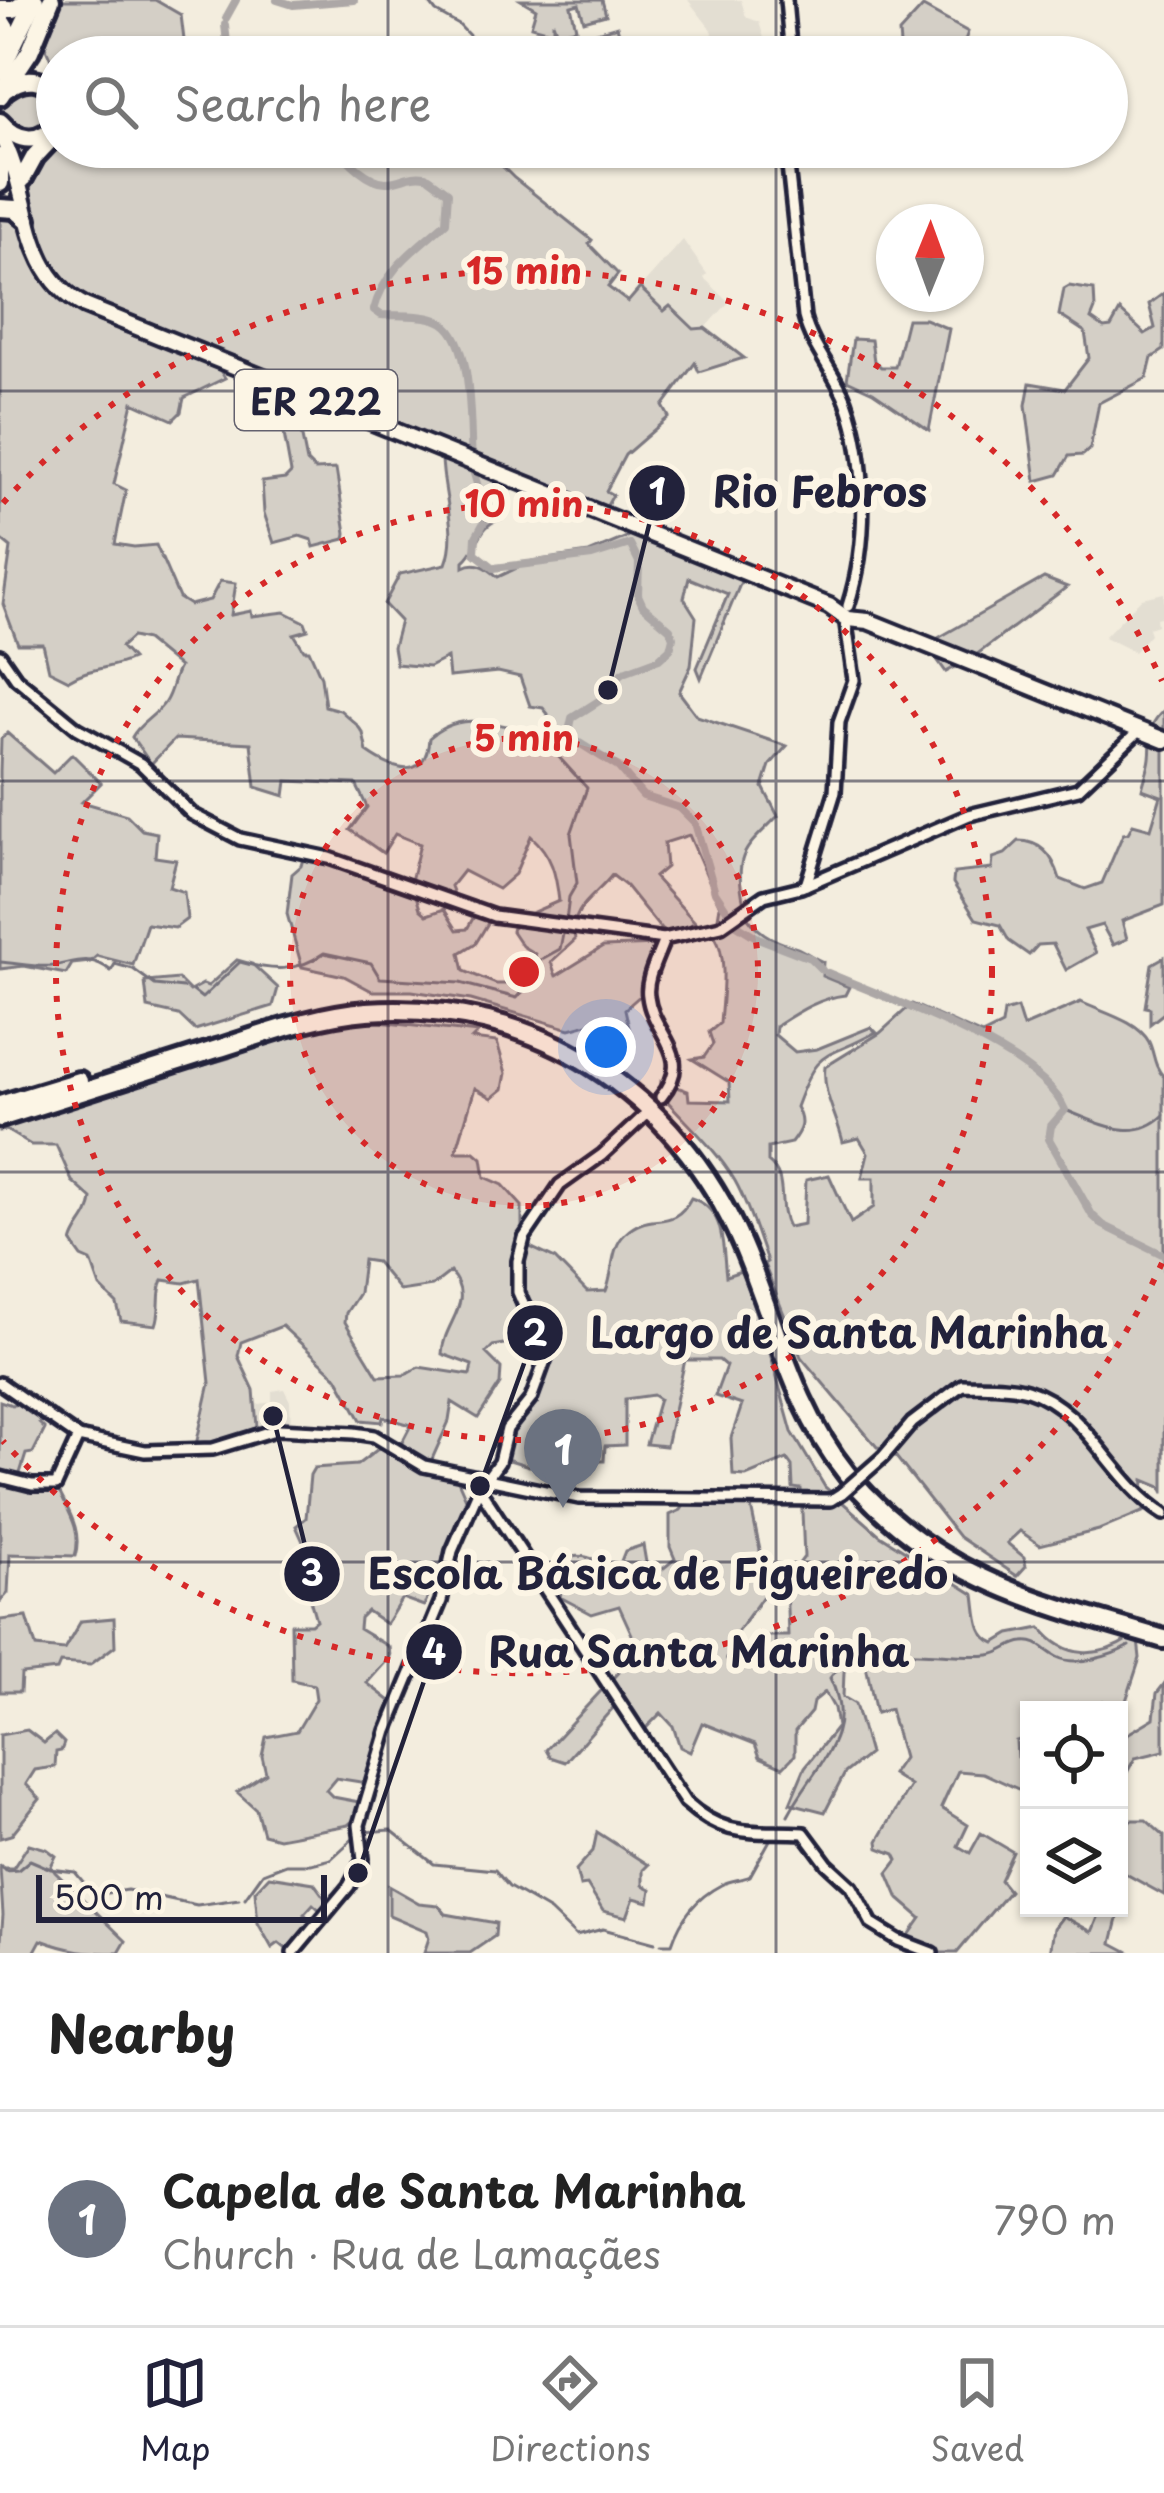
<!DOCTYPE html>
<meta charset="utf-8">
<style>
:root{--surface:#fff;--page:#f2f2f2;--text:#222;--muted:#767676;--line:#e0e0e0;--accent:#22223b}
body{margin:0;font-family:"Playpen Sans",sans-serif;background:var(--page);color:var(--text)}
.controls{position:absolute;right:36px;bottom:36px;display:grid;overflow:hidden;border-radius:0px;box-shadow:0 3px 9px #0004}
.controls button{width:108px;height:108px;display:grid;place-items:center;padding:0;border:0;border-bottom:3px solid var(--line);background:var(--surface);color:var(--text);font:60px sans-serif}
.compass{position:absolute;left:876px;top:204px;width:108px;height:108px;border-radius:50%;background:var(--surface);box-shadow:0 3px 9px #0004;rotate:1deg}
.scale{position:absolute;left:36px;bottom:30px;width:291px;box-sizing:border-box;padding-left:12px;border:6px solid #22223b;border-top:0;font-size:33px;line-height:42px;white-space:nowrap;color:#22223b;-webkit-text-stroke:9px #fcf5e5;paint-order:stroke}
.you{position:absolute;left:606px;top:1047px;width:42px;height:42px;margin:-30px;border:9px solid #fff;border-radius:50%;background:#1a73e8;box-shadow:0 0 0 18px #1a73e833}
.badge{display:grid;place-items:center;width:78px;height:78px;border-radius:50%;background:var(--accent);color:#fff;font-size:39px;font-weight:700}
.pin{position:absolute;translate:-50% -99px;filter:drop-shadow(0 3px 6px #0008)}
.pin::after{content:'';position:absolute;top:63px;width:42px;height:36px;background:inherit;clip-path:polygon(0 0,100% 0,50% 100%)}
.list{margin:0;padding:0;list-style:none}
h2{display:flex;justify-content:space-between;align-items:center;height:156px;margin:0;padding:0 48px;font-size:51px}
h2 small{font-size:39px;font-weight:400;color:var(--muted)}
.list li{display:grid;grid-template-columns:78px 1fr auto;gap:36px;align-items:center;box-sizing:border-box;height:216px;padding:0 48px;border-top:3px solid var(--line)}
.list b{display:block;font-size:45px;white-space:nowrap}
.list p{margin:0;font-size:39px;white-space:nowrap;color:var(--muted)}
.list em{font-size:39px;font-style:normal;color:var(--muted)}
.icon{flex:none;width:66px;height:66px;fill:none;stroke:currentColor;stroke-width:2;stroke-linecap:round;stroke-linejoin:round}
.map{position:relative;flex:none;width:1164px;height:1953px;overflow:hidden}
.search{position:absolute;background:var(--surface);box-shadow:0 3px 9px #0004;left:36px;right:36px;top:36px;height:132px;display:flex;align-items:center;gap:30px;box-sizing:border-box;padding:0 42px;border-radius:66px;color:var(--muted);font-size:45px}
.sheet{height:372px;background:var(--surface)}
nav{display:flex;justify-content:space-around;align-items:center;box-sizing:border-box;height:168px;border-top:3px solid var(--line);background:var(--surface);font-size:33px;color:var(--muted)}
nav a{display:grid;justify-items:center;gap:6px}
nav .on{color:var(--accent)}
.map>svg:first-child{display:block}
.built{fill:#e3ded2}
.green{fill:#d4cfc6;stroke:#7b7880;stroke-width:3;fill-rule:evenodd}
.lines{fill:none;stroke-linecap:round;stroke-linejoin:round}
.stream{stroke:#75727b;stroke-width:3}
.river{stroke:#aca7a6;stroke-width:8}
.tertiary-casing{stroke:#22223b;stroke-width:18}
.primary-casing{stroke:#22223b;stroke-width:22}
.motorway-casing{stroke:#22223b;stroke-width:26}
.tertiary{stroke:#fcf5e5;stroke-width:9}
.primary{stroke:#fcf5e5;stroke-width:14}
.motorway{stroke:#fcf5e5;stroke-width:16}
.tertiary-bridge-casing{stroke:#22223b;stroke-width:18;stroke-linecap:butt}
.tertiary-bridge{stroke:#fcf5e5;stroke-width:9}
.grid{fill:none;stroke:#22223b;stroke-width:3;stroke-opacity:0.55}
.ring{fill:none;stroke:#d62828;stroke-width:6;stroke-dasharray:6 12}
.labels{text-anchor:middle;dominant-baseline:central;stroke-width:12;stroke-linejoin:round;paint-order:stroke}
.shield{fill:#fcf5e5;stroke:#63616e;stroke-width:3}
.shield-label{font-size:36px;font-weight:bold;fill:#22223b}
.centre{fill:#d62828;stroke:#fcf5e5;stroke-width:6}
.ring-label{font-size:36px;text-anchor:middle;font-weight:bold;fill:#d62828;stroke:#fcf5e5;stroke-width:12;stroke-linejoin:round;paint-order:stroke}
.leader{fill:none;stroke:#22223b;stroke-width:4.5}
.callout-dot{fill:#22223b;stroke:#fcf5e5;stroke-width:4.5}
.mark-label{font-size:36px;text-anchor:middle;font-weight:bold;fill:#fff}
.callout-label{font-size:42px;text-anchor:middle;font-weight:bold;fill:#22223b;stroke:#fcf5e5;stroke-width:12;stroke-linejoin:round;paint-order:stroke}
</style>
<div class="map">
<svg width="1164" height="1953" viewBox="0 0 1164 1953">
<rect width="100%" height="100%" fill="#f3edde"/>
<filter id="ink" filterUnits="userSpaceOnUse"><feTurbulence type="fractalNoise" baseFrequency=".00833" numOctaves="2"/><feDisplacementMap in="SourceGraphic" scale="24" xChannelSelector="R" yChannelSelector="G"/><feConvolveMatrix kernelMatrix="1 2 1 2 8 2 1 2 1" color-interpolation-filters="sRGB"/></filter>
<g filter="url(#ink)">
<!-- built -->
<g class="built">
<path d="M688 0H741L746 17 759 22 770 57H708L713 32Z"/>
<path d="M683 240 707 274 704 278 729 302 704 330 695 329 664 312 640 288Z"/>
<path d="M1164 593V616L1156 618 1157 625 1148 628 1150 634 1134 652 1104 637 1142 598Z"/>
<path d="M284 1389 290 1401 291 1427 261 1430 253 1405 272 1402V1391Z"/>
</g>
<!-- green -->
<g class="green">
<path d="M60 0H155L181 15 186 57H57V74L45 46Z"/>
<path d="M521 0H602L606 15 584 21 579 4 571 6 576 28 557 33 553 22V32L531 26 536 9Z"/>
<path d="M923 7 968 32 959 57H901L899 33Z"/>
<path d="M617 26 626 57H584L579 37Z"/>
<path d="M37 82 57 103 56 114 32 136 0 115C0 90 16 87 37 82Z"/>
<path d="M57 137V147H483L514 178 592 240 589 244 618 274 608 287 628 302 640 288 664 311 670 306 694 329 705 328 744 358 699 372 695 363 663 406 669 417 625 455 606 491 613 495 605 509 82 298C46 265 34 226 29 178Z"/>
<path d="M0 210 25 222C33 247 39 282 59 300 84 322 182 352 217 366L225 378 184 398 181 412 173 420 133 402 114 484 126 490 115 544 134 547 156 545 179 598 190 605 210 600 220 581 236 583 231 615 251 611 252 616 285 612 305 622 308 630 294 634 304 650H309L321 677 325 706 340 710 357 725 363 733 367 752C394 771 426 782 429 738 463 707 499 728 538 731L545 726 548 714 543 708 530 706 520 677 498 672 449 677 447 658 429 667 396 664 393 647 400 621 384 604 400 574 446 564C459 530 442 493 442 456L494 476 501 519C477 525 480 548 464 561V567C478 560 488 568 498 577L532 561 589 553 627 537 628 533 651 538 743 577 701 678 697 668 728 594 689 578 684 598 696 617 691 666 679 692 697 716 787 746 770 765 763 787 778 816C745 849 733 854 744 904L741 907C755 932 771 940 797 948 805 951 813 958 823 962L822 976 849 987 845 995C819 998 798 1012 776 1026L775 1035 795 1052 817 1049 871 1027 876 1032C823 1062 819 1044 796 1107 805 1123 801 1130 791 1143L768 1148V1162C789 1178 776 1205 788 1227L804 1224 806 1180 829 1175 851 1223 874 1207V1178H862L868 1153 859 1138 843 1142C837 1116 822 1093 825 1067L880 1033 912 1004 982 1035 1002 1025 1004 1012 1017 1008 1023 1027 1081 1002C1101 1012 1138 1021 1149 1042 1155 1055 1153 1065 1164 1077V1493L1161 1487 1144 1480 1143 1491 1138 1486 1135 1495 1152 1508 1099 1530 1040 1545 1020 1531 1007 1543 1024 1557 1026 1566 1017 1576 959 1537 889 1448 877 1447 801 1357 764 1264 767 1262C757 1234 749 1206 735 1181 715 1147 685 1122 660 1093L661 1081 688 1091 689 1100 730 1101 729 1082 692 1059 704 1057 713 1044 709 1032 720 1023C722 997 728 957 715 936L720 906 689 835 664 843 666 867 654 877 695 922 684 929 663 932 626 886 612 875C596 897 569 906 575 940L551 962 556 976 603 947 658 945 651 986 625 1009 630 1032 610 1043 602 1020 570 1029 471 1000 412 991H372L344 976 302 967 287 914 292 874 301 866 304 855 414 889 420 909 427 915 444 909 457 930 467 929 476 913 491 918 476 943 460 953 464 971 496 984H515L521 969 536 960 535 954 522 946 512 931 515 920 559 901C556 874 552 855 531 836L515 874 498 889 463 871 451 886 455 897 411 881 420 844 395 834 383 853 350 830 367 807 356 784 287 781 285 796 256 787 251 743 175 739 151 764 132 737C139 723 156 716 165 702 173 689 172 679 179 667L146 640 132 637 121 647 132 659C111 669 87 668 69 680L49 670 43 644H18L3 604 11 548 0 539Z"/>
<path d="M1069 286 1094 290 1095 309 1091 319 1104 328 1111 327 1120 311 1145 334 1155 328 1149 304 1164 293V350L1152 358 1147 378 1099 403 1090 449 1083 455 1069 456 1058 475 1036 481 1026 405 1030 383 1065 389 1089 358 1085 332 1059 315 1064 289Z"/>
<path d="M907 319H925L949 329 929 430 873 392 847 380 853 339 871 340 874 361 881 367H895Z"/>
<path d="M296 408 307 462 315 470 336 469 346 533 345 539 314 547 312 540 300 536 274 543 264 513 262 482 285 479 291 473 280 412Z"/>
<path d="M1044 578 1067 587 972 658 946 672 931 651V642Z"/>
<path d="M1164 710V905L1122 921 1127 939 1113 945 1102 925 1085 930 1096 953 1066 970 1053 944 1038 945 1029 955 1009 941 1000 925 976 919 953 883 954 873 992 869 993 858 1005 854 1019 841C1042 841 1054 858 1060 879L1085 889 1102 883 1123 834 1128 833 1133 824 1151 829 1161 796 1142 789C1144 780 1149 768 1150 758 1153 735 1144 729 1164 710Z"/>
<path d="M7 733 53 773 72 754 101 783 82 802 127 815 142 830 157 833 155 857 176 860 169 887 184 892 187 919 175 928 147 924 133 965 97 956 90 962 72 964 66 974 24 966 0 969V771L1 739Z"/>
<path d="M1164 957V1013L1150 1024V1008L1145 1007 1152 964Z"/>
<path d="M237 960 252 964 278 988 273 1006 195 1030 179 1015 148 1008 145 982 178 979 190 991 203 984 208 986Z"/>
<path d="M361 1020 478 1033 472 1039 497 1042 506 1073 503 1089 492 1098 475 1088 456 1152H475L482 1158 485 1177 503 1185 522 1206V1243L555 1259 587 1292 606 1291C614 1273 610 1248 625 1234 650 1209 672 1234 691 1198 726 1209 722 1245 726 1276L741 1271 768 1346 792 1432 825 1487 880 1535 975 1595C978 1614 976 1636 995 1643L1010 1634 1041 1628C1065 1659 1099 1659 1130 1638L1138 1640 1140 1658 1123 1710 1103 1701 1094 1710 1085 1703 1076 1710H1029V1737L1016 1741 1017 1757 1029 1764V1794L983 1773 958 1771 941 1808 968 1825 958 1846 970 1853 981 1833 1013 1852 1000 1880 1009 1891 957 1953H935L905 1941 921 1918 899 1899 888 1873 898 1860 895 1854 879 1848 878 1841 910 1786 892 1774 903 1758 890 1709 876 1713 864 1656 854 1657 844 1672 843 1697 855 1704 869 1754 845 1773 825 1812 790 1803 805 1767 837 1727 834 1708 825 1692 813 1702 811 1712 795 1731V1755L783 1767 760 1757 755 1744 702 1723 690 1752 680 1747 673 1726 661 1713 641 1733 620 1700 565 1762 550 1757 546 1750 639 1650 619 1606 592 1614 560 1597 568 1558C586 1551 601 1566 619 1566L625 1551 643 1545 649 1580 675 1559 670 1547V1515L681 1510 687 1501 750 1502 768 1589 733 1638 727 1659 762 1664 764 1636H788L786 1581 804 1557 801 1489 793 1488 792 1466 787 1459 746 1476 733 1475 731 1438 742 1405 715 1396 726 1366 719 1360H685L666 1446 646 1444 659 1399 653 1395 625 1399V1445L605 1446 604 1461H581L577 1449 543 1444 529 1466 503 1458C500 1423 544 1393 542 1351H526L520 1340 514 1338 509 1343 493 1346 486 1353 501 1368 500 1384 478 1418 452 1402 449 1421 429 1466 456 1476 467 1501 439 1593 429 1594 424 1606 402 1598 386 1624 367 1611 360 1618 359 1629 389 1647 390 1657 367 1683 394 1704 367 1783 336 1778 326 1790 333 1797 359 1802 355 1819 348 1825 278 1838 263 1834 256 1809 237 1792 266 1773 262 1756 266 1737 297 1731 316 1699 314 1685 292 1680 291 1624H311L316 1620 309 1596 321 1582 296 1526 306 1518 310 1475 314 1468 357 1465 386 1443 399 1448 411 1425 383 1417 382 1422 361 1420 337 1377 282 1326 241 1342 238 1356 254 1390 257 1427 219 1444 196 1445 210 1383 199 1279 184 1283 163 1280C156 1294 162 1310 156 1325L121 1321 117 1304 100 1287 91 1261 82 1257 72 1243C76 1226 90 1219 92 1199L72 1181 56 1145H31L6 1130 0 1131V1122L229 1058 266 1040 322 1025ZM363 1260 376 1262 400 1291 432 1286 450 1272C477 1302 443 1322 442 1354L472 1365 470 1375 419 1367 404 1375 378 1376 345 1322 346 1313 359 1293Z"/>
<path d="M23 1400 44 1414 39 1423 45 1429 33 1453 26 1454 17 1483 56 1485C67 1510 83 1529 75 1556L10 1554 8 1593 0 1602V1401L12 1405Z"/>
<path d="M27 1617 36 1647 64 1650 81 1621 114 1618 115 1646 90 1665 60 1663 57 1670 21 1674 20 1692H0V1620Z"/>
<path d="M1164 1684V1751L1135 1758 1125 1776 1119 1773V1739L1154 1718 1157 1693Z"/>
<path d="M27 1730 44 1743 55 1734 64 1743 61 1751 56 1752 55 1767 35 1770 26 1784 40 1799 11 1835 0 1838V1735Z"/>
<path d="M1132 1820H1146L1164 1836V1895L1119 1870V1832Z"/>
<path d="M597 1832 648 1865 643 1870V1885L651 1889 649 1902 634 1898 627 1917 603 1911 587 1885 580 1886 576 1870 593 1851Z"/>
<path d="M29 1844 47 1849 56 1856 51 1866 55 1872 126 1941 119 1953C89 1953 70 1951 41 1940L34 1953H0L3 1915 0 1868H13Z"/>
<path d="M269 1876 314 1883 330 1905 322 1912 313 1904 304 1914 312 1921 289 1951 279 1943 272 1948 258 1923 255 1891Z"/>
<path d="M389 1886 419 1903 438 1905 446 1914 496 1923 495 1936 470 1953H424L429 1938 427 1931 389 1915Z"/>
<path d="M1102 1908 1119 1915 1112 1943 1131 1953H1050L1054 1928 1063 1916 1092 1932Z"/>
</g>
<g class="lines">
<!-- stream -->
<g class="stream">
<path d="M427 0 436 12 459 25 490 57"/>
<path d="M566 921 569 897 577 883 571 834 587 788 546 743 568 730"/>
<path d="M0 962C16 963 37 968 53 966 76 962 91 954 111 971L115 964 133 969 155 985 183 988"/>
<path d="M193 991 202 998 240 962C273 971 296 973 324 953L371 963 380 978 460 983 517 998 538 975 540 960 560 949 564 929"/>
<path d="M1065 1110C1100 1123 1134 1144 1164 1115"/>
<path d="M788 1815C814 1765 859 1736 830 1678 858 1635 942 1660 989 1655 1003 1654 1011 1643 1024 1642 1038 1640 1045 1651 1057 1657 1076 1667 1112 1656 1129 1646"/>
<path d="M365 1832 391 1830 434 1864 495 1870 509 1887 550 1911 576 1936 603 1929 655 1943"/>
<path d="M0 1865 6 1871 18 1870 30 1860 51 1869 75 1872 94 1895 127 1890 197 1905 239 1899"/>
<path d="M245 1898 263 1873 286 1864H311L331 1859 356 1836"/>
<path d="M661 1944H672C681 1917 696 1898 721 1885 730 1880 741 1880 750 1876L770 1840"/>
</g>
<!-- river -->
<g class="river">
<path d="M277 0 293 5 354 0"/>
<path d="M226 18 236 0"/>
<path d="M225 25 228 52 233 57"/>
<path d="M339 147C346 161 370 182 386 182 401 182 410 173 425 176"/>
<path d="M429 178 448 192 446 222C417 248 384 269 374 310L381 315C399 316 420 314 437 320 475 333 469 427 472 459"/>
<path d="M472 467 487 517 476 537 475 553 494 568 592 556 630 544 639 562 638 595 643 606 670 629 673 637 670 649 659 659 624 672 610 683 602 699 572 718 568 736 618 767 643 796 680 808 695 823 715 892 737 925 758 938 810 958 822 970"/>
<path d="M828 973C887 999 1040 1051 1065 1110L1051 1126 1049 1139 1092 1215 1103 1225 1164 1255"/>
</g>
<!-- tertiary casing -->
<g class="tertiary-casing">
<g id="tertiary">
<path d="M786 0 791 57"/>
<path d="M786 147 804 317C812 348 835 372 846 401 868 462 868 545 848 606"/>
<path d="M0 655 16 678 77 728 141 764 192 814 240 839 329 858 494 916 664 939 721 926 764 896 801 887 969 815 1078 789 1140 730"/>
<path d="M806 885 835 792 839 722 854 680 845 617"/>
<path d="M661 1097C696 1055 652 1034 648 996 645 979 659 955 664 939"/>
<path d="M0 1383 78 1437 145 1451 213 1449 278 1429 354 1433 374 1436 424 1466 579 1498 831 1500 842 1493"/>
<path d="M883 1457 912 1423 962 1385C983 1386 1007 1384 1027 1390 1088 1409 1111 1481 1164 1514"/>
<path d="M0 1477 32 1485H56L78 1437"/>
<path d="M479 1488 685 1802C727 1840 754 1830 804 1833L827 1864 852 1887 872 1924 898 1940 932 1953"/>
<path d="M293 1953 349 1886 363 1859 359 1825 387 1731 441 1601 452 1551 479 1489 499 1462 507 1429 531 1399 551 1344 545 1323 524 1306 518 1292V1261L524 1238 560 1185 602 1155 644 1116"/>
</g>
</g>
<!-- primary casing -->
<g class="primary-casing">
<path id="primary" d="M0 134C33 191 18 270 85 306L829 606 847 619 868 621 1164 740"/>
</g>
<!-- motorway casing -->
<g class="motorway-casing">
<g id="motorway">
<path d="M0 9H14L27 0"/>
<path d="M0 19 8 32 7 46"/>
<path d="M0 72 35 0"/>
<path d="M6 89C24 75 45 76 57 97"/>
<path d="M0 96 30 51 51 0"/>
<path d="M0 122C18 143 41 145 57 122"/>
<path d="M0 157V183"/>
<path d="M23 178 35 156 54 136"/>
<path d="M0 208 15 209 27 219"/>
<path d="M0 1105 79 1081"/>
<path d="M0 1118C72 1095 144 1072 217 1049 265 1034 315 1015 367 1011 535 999 676 1091 742 1244 776 1322 792 1406 847 1474 933 1578 1042 1604 1164 1639"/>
</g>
</g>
<!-- tertiary -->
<use href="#tertiary" class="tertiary"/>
<!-- primary -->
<use href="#primary" class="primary"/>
<!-- motorway -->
<use href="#motorway" class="motorway"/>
<!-- tertiary-bridge casing -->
<g class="tertiary-bridge-casing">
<path id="tertiary-bridge" d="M842 1493 883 1457"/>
</g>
<!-- tertiary-bridge -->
<use href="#tertiary-bridge" class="tertiary-bridge"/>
</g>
</g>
<!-- grid -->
<path class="grid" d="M388 0V57M776 0V57M388 147V1953M776 147V1953M0 391H1164M0 781H1164M0 1172H1164M0 1562H1164"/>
<!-- distance rings -->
<circle cx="524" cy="972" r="234" fill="#d62828" fill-opacity=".12"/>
<g class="ring">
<circle cx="524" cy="972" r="234"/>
<circle cx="524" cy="972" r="468"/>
<path d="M1162 1263A701 701 0 0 1 3 1441M3 503A701 701 0 0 1 1162 681"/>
</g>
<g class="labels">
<!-- shield labels -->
<rect class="shield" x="235" y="370" width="162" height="60" rx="9"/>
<g class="shield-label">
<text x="316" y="400">ER 222</text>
</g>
</g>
<circle cx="524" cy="972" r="18" class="centre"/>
<g class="ring-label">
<text x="524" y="284">15 min</text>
<text x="524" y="517">10 min</text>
<text x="524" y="751">5 min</text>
</g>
<!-- callouts -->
<path class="leader" d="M608 690L657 493M480 1486L535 1333M273 1416L312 1574M358 1873L434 1652"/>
<g class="callout-dot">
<circle cx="608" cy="690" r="12"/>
<circle cx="480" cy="1486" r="12"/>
<circle cx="273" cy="1416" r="12"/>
<circle cx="358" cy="1873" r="12"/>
<circle cx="657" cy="493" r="30"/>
<circle cx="535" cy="1333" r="30"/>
<circle cx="312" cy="1574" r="30"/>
<circle cx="434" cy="1652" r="30"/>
</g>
<g class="mark-label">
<text x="657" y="505">1</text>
<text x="535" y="1346">2</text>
<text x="312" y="1586">3</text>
<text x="434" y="1665">4</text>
</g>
<g class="callout-label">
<text x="820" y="507">Rio Febros</text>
<text x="849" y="1348">Largo de Santa Marinha</text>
<text x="658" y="1589">Escola Básica de Figueiredo</text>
<text x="699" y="1667">Rua Santa Marinha</text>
</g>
</svg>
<div class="controls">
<button><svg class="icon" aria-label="locate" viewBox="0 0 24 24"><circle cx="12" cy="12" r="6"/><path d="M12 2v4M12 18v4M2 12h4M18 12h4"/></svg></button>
<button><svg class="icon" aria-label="layers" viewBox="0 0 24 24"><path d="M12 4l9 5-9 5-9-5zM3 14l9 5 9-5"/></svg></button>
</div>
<svg class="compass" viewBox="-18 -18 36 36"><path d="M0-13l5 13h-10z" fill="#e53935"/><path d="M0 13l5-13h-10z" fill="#767676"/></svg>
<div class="scale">500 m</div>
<div class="you"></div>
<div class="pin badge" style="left:563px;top:1508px;background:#6b7280">1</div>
<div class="search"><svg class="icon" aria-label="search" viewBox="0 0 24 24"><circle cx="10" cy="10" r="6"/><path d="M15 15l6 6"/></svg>Search here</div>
</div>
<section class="sheet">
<h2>Nearby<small></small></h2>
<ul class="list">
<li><span class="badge" style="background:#6b7280">1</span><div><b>Capela de Santa Marinha</b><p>Church · Rua de Lamaçães</p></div><em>790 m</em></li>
</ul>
</section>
<nav>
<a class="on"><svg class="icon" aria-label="map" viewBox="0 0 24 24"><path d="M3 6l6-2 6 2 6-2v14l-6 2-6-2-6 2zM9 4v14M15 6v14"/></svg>Map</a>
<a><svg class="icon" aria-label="directions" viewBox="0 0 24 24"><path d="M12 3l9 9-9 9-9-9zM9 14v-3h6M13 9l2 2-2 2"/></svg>Directions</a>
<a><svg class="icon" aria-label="saved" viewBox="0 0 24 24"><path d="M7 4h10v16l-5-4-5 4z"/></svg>Saved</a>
</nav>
